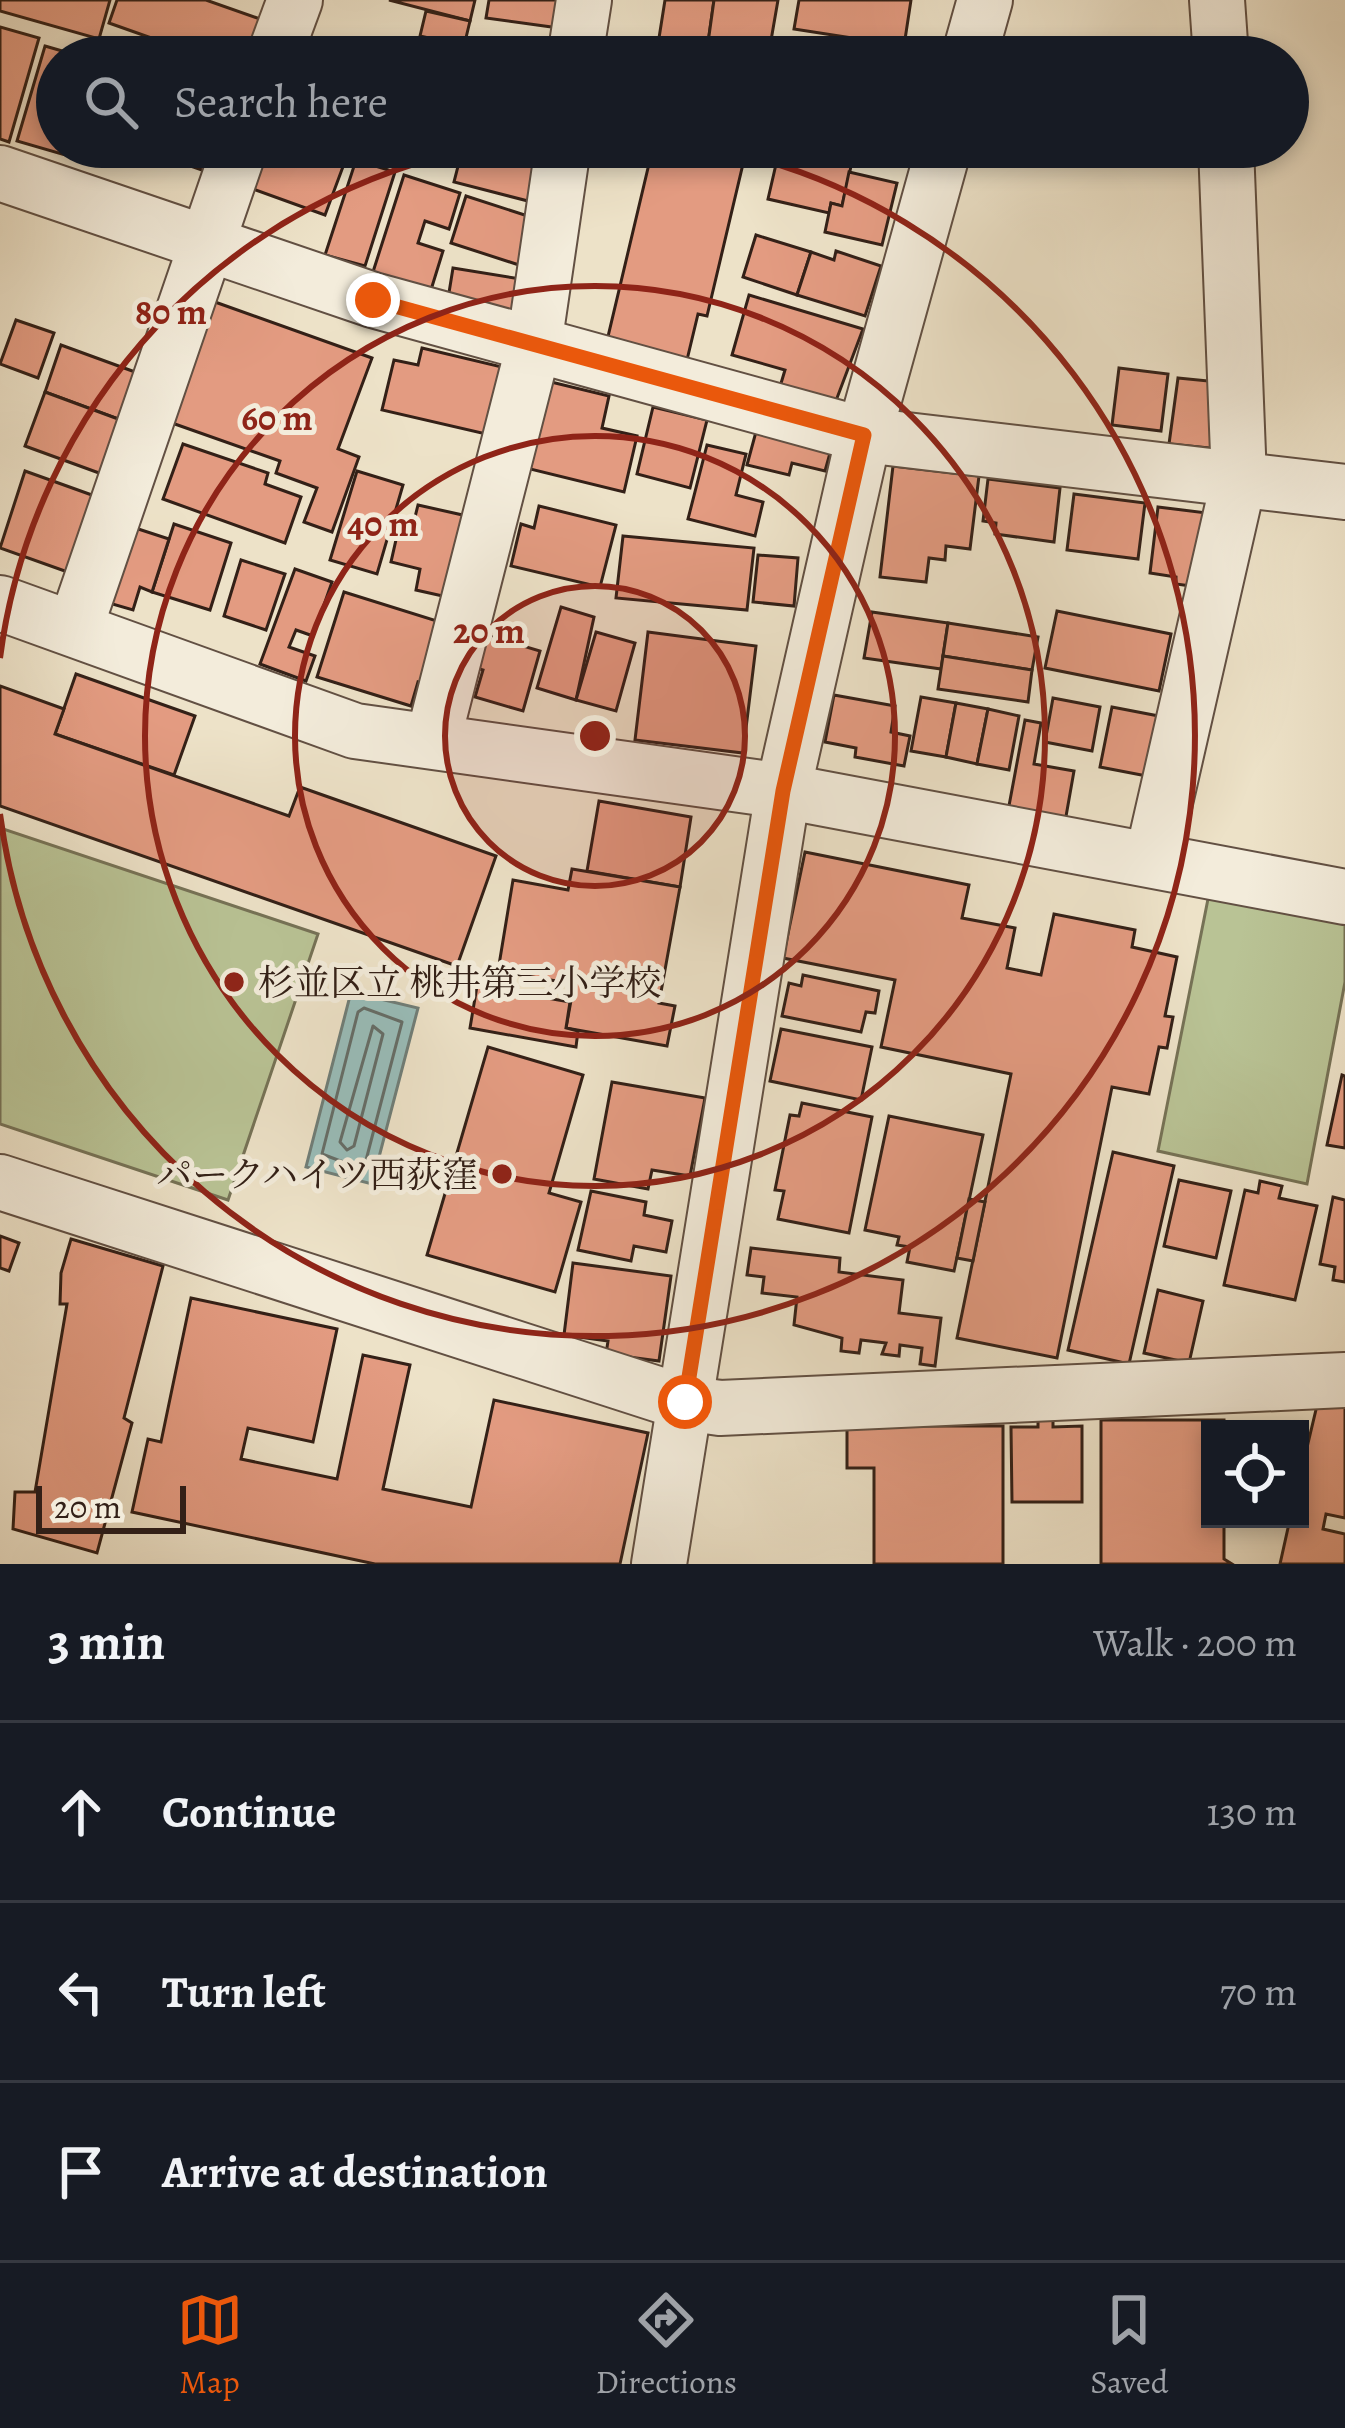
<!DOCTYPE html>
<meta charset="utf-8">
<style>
:root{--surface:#171b24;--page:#242831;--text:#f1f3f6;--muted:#9ea1a6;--line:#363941;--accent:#ea580c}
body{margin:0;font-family:Alegreya,"Noto Serif JP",serif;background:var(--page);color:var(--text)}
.controls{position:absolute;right:36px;bottom:36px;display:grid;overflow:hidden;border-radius:0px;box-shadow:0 6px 18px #0003}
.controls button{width:108px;height:108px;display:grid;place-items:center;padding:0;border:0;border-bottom:3px solid var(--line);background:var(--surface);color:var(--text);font:60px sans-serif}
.scale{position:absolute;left:36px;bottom:30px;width:150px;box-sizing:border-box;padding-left:12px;border:6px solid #332017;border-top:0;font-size:33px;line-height:42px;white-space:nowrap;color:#332017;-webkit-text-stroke:9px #f3ecdb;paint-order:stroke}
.stop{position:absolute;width:36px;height:36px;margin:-27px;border:9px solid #ea580c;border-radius:50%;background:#fff}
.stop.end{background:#ea580c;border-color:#fff;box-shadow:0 3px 12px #0008}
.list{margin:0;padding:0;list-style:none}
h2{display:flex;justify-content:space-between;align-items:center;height:156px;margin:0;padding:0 48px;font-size:51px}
h2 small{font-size:39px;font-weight:400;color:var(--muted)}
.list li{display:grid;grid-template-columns:78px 1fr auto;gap:36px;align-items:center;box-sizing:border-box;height:180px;padding:0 48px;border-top:3px solid var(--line)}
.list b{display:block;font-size:45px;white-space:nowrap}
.list em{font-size:39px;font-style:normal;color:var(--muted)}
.icon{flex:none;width:66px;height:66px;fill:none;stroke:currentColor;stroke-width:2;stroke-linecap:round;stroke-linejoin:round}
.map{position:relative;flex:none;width:1345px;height:1564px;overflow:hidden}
.search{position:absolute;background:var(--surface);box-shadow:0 6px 18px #0003;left:36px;right:36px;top:36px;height:132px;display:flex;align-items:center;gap:30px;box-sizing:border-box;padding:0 42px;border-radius:66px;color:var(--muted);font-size:45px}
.sheet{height:696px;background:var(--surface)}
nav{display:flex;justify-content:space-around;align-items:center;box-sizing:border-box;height:168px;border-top:3px solid var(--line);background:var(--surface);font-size:33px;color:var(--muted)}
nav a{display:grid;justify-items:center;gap:6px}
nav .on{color:var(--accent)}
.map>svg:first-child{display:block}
.green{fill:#b9c395;stroke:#767256;stroke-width:3}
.water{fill:#99bdb9;stroke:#707e78;stroke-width:3}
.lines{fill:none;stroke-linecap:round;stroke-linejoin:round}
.shore{stroke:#666e68;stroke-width:3}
.building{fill:#e39b81;stroke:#332017;stroke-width:3}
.minor-casing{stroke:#625043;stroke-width:58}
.minor{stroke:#f3ecdb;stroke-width:54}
.route{stroke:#ea580c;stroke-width:15}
.ring{fill:none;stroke:#8f2418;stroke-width:6}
.poi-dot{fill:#8f2418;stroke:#f3ecdb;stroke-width:4.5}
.labels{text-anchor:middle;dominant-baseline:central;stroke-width:10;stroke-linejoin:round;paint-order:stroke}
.poi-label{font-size:36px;fill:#332017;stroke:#f3ecdb;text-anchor:start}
.centre{fill:#8f2418;stroke:#f3ecdb;stroke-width:6}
.ring-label{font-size:36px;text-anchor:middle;font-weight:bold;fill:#8f2418;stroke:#f3ecdb;stroke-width:10;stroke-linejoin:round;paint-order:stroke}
</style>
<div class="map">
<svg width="1345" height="1564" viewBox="0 0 1345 1564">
<rect width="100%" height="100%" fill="#ede2c8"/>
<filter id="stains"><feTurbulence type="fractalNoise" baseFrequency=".00167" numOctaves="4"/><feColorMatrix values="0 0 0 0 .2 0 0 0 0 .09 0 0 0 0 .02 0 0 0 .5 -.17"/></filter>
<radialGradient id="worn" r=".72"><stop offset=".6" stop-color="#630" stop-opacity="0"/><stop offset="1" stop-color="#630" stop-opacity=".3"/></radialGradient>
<!-- green -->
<g class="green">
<path d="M0 828 318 934 228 1200 0 1124Z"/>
<path d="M1209 894 1345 917V982L1307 1184 1158 1151Z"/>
</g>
<!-- water -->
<path class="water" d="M351 992 418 1008 372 1184 306 1167Z"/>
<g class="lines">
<!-- shore -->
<g class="shore">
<path d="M364 1008 402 1022 365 1164 359 1168 322 1154 358 1012Z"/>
<path d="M373 1026 383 1034 354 1146 347 1150 340 1142Z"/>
</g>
</g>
<!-- building -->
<g class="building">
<path d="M0 0H110L99 39 0 11Z"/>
<path d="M117 0H206L263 20 250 57H205L109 23Z"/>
<path d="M389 0H475L470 21Z"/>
<path d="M489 0H564L559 28 486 18Z"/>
<path d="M665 0H714L706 57H656Z"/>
<path d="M714 0H778L769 52 782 57H706Z"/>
<path d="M799 0H911L904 46 794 29Z"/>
<path d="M426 11 470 21 464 46 420 36Z"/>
<path d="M0 27 39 38 9 142 0 139Z"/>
<path d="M312 43 351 57H306Z"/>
<path d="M45 46 83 57H57V147H75L72 157 17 141Z"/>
<path d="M136 147H214L205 171Z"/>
<path d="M265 147H296L344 164 325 215 250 188Z"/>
<path d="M463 147H539L532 202 454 182Z"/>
<path d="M653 147H747L707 316 698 314 686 364 606 345Z"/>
<path d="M780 147 852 162 842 206 831 203 829 213 768 199Z"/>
<path d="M356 160 395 172 365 266 325 255Z"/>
<path d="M849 172 897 183 882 245 825 232 831 203 842 206Z"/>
<path d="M404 175 460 193 449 229 425 221 418 243 443 251 430 293 372 275Z"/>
<path d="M466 196 534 218 519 265 451 243Z"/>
<path d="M756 235 811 252 797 295 743 277Z"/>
<path d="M836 251 881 266 865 316 797 295 811 252 834 260Z"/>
<path d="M453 268 527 280 520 318 447 305Z"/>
<path d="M749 295 863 329 834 406 779 390 785 370 732 355Z"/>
<path d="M215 302 372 358 338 449 359 457 332 532 304 522 317 488 276 473 280 461 172 423Z"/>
<path d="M16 320 54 333 38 378 0 364Z"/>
<path d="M61 345 146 376 129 423 45 392Z"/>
<path d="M422 348 502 367 486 434 382 410 394 360 418 365Z"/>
<path d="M1119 368 1168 374 1161 431 1112 425Z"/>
<path d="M1178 378 1229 383 1230 450 1169 444Z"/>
<path d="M547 381 609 396 602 428 637 436 624 492 526 468Z"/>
<path d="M45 392 129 423 110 477 25 446Z"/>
<path d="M653 407 707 420 690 488 637 474Z"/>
<path d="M757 428 832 446 825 471 792 463 789 475 747 465Z"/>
<path d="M183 444 268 473 265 484 301 497 285 543 163 499Z"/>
<path d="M707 445 746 454 736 495 763 502 755 536 688 519Z"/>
<path d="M893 466 979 476 970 549 946 546 945 560 929 558 926 582 880 577Z"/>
<path d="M25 471 103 499 76 575 0 548Z"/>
<path d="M357 471 403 485 377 574 330 560Z"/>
<path d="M988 479 1060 488 1054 542 995 534 996 523 983 521Z"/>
<path d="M1074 494 1145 503 1138 559 1067 550Z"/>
<path d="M418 505 467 516 447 597 416 590 420 569 391 562 398 531 411 533Z"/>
<path d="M539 506 616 525 600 587 511 566 521 524 534 528Z"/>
<path d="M1158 507 1207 513 1198 587 1176 584V577L1150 573Z"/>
<path d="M174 524 231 543 210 610 152 592Z"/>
<path d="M126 525 169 539 152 592 140 587 133 610 102 601Z"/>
<path d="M623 536 754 548 747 610 616 598Z"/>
<path d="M758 555 798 558 794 606 753 602Z"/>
<path d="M241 560 285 574 266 630 224 616Z"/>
<path d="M295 569 332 582 313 636 296 630 289 647 315 656 306 681 260 664Z"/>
<path d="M344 592 437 621 431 686 418 682 411 706 317 677Z"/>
<path d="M561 607 594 617 576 700 537 688Z"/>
<path d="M1057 611 1171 634 1159 691 1045 668Z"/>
<path d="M872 612 948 623 941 669 864 658Z"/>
<path d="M948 623 1038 637 1032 670 943 656Z"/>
<path d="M476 632 540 651 523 711 475 697 483 670 467 665Z"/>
<path d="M596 632 635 643 616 711 576 700Z"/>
<path d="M648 632 756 646 743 753 635 740Z"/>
<path d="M943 656 1032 670 1028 702 938 689Z"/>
<path d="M76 674 195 716 174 775 55 734Z"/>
<path d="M0 686 64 709 55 734 289 816 300 787 496 856 457 966 0 806Z"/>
<path d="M834 695 895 706 891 732 910 736 904 766 855 757 856 748 825 742Z"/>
<path d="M921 697 956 703 946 757 911 751Z"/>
<path d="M1053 698 1100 707 1092 751 1045 742Z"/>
<path d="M956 703 988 709 977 764 946 757Z"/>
<path d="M1112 707 1169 718 1157 778 1100 767Z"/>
<path d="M988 709 1019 716 1009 770 977 764Z"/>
<path d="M1025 720 1041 723 1034 764 1074 771 1065 822 1008 811Z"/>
<path d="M599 801 691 817 680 887 587 871Z"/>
<path d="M805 852 969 885 962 918 1015 928 1007 968 1041 975 1054 914 1135 930 1132 947 1177 957 1165 1016 1173 1017 1167 1048 1159 1047 1149 1094 1112 1087 1057 1358 957 1338 1011 1074 881 1047 895 980 783 958Z"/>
<path d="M572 869 680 887 659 1003 675 1006 667 1046 566 1028 574 984 498 971 513 880 568 890Z"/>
<path d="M803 975 879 991 875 1013 866 1012 861 1032 782 1016 789 983 801 986Z"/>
<path d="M477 986 570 1002 566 1028 578 1031 576 1047 470 1028Z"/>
<path d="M781 1029 872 1047 861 1100 770 1081Z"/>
<path d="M488 1047 583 1075 549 1193 581 1202 555 1292 427 1255Z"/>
<path d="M1342 1075 1345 1076V1148L1327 1145Z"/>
<path d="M612 1082 705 1098 690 1176 652 1170 648 1189 594 1179Z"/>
<path d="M802 1103 872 1117 849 1233 778 1219 784 1191 775 1190 790 1115 799 1116Z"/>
<path d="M889 1116 983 1135 954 1271 907 1262 910 1247 897 1245 899 1237 865 1230Z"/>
<path d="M1113 1152 1174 1166 1129 1364 1068 1350Z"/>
<path d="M1179 1180 1231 1191 1216 1258 1164 1246Z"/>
<path d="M1260 1181 1282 1186 1279 1198 1317 1206 1295 1300 1224 1285 1245 1190 1258 1193Z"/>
<path d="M591 1191 646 1202 644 1215 672 1221 666 1252 634 1246 631 1261 578 1250Z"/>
<path d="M1333 1197 1345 1200V1282L1333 1280 1335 1267 1320 1264Z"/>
<path d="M969 1199 985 1202 973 1261 957 1258Z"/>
<path d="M0 1236 19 1243 9 1271 0 1268Z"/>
<path d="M71 1239 163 1266 124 1418 132 1423 97 1553 13 1529 15 1492H35L67 1304H60L61 1273Z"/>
<path d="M751 1248 840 1258 839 1272 903 1280 899 1313 941 1318 935 1366 920 1364 922 1348 900 1345 899 1356 882 1354 886 1343 861 1340 859 1353 841 1351 842 1338 794 1325 797 1297 762 1293 764 1277 747 1275Z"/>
<path d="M573 1263 671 1276 659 1361 606 1354 608 1341 564 1335Z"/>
<path d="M1158 1290 1203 1301 1189 1363 1144 1353Z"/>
<path d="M191 1298 337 1329 313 1442 248 1428 241 1459 337 1479 363 1355 410 1365 383 1489 471 1507 494 1400 648 1433 620 1564H375L132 1512 148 1439 161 1442Z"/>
<path d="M1319 1397 1345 1403V1518L1326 1514 1323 1529 1345 1534V1564H1280L1290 1519H1300V1477Z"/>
<path d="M1038 1413H1053V1427L1082 1426V1502H1012L1011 1427H1038Z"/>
<path d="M1101 1420H1224V1429H1210V1519H1224V1559L1232 1564H1101Z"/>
<path d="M847 1426H1003V1564H874V1468H847Z"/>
</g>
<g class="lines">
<!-- minor casing -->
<g class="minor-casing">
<g id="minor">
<path d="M1217 0 1221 57"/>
<path d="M274 57 295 0"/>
<path d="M575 57 584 0"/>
<path d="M969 57 985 0"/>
<path d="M0 173 373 300 864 435 1345 492"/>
<path d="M0 603 355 731 783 791 1345 897"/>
<path d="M75 628 240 147"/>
<path d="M433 740 534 345 563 147"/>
<path d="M1152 859 1239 479 1226 147"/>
<path d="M0 1182 685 1403 720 1408 1345 1380"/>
<path d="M659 1564 783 791 864 435 944 147"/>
</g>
</g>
<!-- minor -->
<use href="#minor" class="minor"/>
</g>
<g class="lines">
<!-- route -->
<path class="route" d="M373 300 864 435 783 791 685 1402"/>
</g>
<!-- distance rings -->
<circle cx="595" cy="736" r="150" fill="#8f2418" fill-opacity=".12"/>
<g class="ring">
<circle cx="595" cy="736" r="150"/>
<circle cx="595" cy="736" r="300"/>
<circle cx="595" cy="736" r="450"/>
<path d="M0 658A600 600 0 0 1 481 147M709 147A600 600 0 1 1 0 814"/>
</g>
<!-- markers -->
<g class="poi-dot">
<circle cx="234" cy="982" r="12"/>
<circle cx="502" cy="1174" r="12"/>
</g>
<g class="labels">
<!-- poi labels -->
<g class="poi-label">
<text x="258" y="982">杉並区立 桃井第三小学校</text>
<text x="478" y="1174" text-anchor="end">パークハイツ西荻窪</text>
</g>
</g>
<circle cx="595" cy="736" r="18" class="centre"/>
<g class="ring-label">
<text x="171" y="324">80 m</text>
<text x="277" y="430">60 m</text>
<text x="383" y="536">40 m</text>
<text x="489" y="643">20 m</text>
</g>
<rect width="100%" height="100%" filter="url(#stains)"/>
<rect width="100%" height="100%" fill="url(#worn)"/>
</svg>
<div class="controls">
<button><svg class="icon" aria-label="locate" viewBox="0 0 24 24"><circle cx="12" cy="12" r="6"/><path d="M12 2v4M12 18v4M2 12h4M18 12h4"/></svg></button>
</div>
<div class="scale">20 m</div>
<div class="stop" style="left:685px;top:1402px"></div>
<div class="stop end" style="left:373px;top:300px"></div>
<div class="search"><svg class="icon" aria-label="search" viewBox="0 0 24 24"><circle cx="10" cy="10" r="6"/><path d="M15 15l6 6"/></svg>Search here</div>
</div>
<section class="sheet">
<h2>3 min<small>Walk · 200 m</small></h2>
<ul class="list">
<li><svg class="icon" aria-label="ahead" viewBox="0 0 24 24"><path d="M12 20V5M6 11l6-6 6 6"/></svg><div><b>Continue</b></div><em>130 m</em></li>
<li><svg class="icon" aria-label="left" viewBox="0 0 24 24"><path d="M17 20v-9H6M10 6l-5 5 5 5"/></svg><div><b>Turn left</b></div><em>70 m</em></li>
<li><svg class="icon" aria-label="arrive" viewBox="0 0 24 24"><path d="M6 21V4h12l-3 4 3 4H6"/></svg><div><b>Arrive at destination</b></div></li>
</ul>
</section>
<nav>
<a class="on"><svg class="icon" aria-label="map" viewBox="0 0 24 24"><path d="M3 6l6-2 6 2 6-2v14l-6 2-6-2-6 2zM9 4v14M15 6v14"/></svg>Map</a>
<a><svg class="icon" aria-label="directions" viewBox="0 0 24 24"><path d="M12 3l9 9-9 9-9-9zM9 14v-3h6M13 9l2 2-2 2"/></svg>Directions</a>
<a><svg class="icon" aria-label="saved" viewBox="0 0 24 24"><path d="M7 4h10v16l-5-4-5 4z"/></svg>Saved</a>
</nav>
